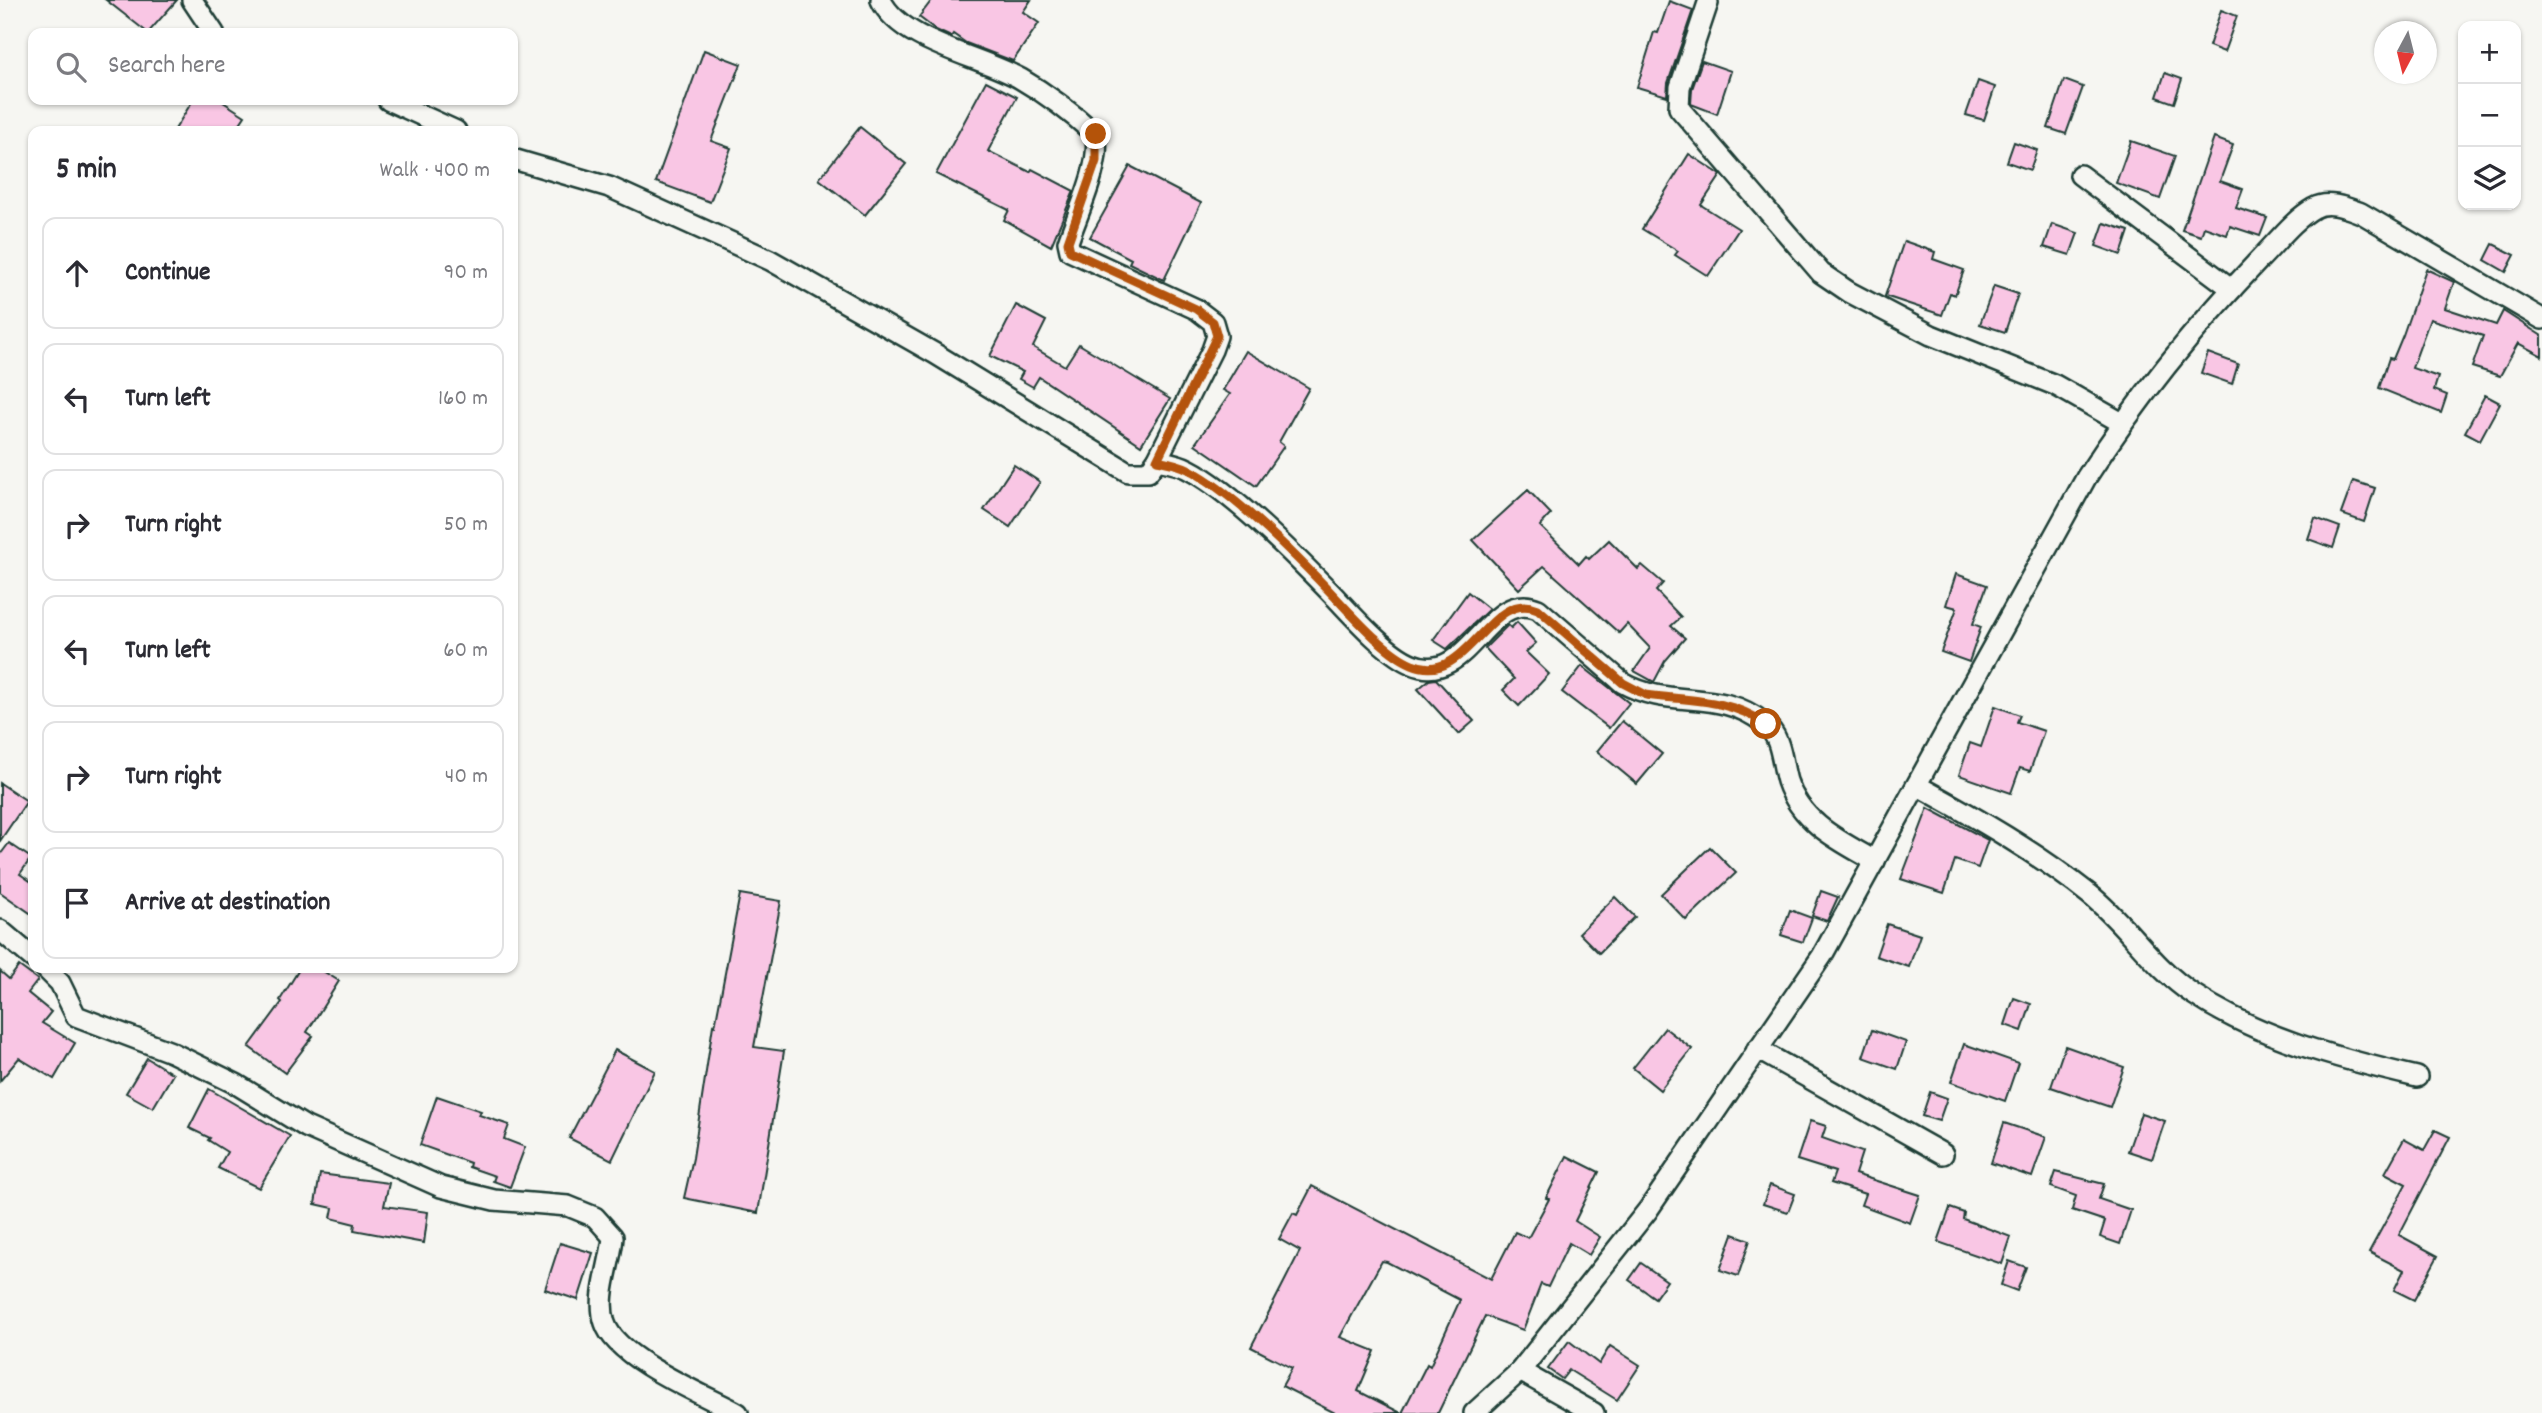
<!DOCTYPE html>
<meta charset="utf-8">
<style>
:root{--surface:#fff;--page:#f2f2f3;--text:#2b2b33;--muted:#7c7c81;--line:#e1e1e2}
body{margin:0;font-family:Dekko,sans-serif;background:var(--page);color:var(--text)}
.controls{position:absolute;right:21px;top:21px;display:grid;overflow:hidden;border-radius:14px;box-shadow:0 2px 5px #0004}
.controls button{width:63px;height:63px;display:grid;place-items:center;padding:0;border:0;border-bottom:2px solid var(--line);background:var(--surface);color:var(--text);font:35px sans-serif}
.compass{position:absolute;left:2374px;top:21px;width:63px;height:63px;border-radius:50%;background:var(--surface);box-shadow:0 2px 5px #0004;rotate:187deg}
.stop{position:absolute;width:21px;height:21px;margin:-16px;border:5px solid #b45309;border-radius:50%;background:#fff}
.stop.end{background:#b45309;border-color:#fff;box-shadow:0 2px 7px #0008}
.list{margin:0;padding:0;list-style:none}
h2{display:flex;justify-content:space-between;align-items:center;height:91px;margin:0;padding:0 28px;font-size:30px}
h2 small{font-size:23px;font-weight:400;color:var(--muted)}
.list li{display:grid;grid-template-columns:46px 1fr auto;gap:21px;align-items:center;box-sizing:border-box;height:112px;margin:0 14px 14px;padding:0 14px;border:2px solid var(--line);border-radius:14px}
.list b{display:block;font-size:26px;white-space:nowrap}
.list em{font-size:23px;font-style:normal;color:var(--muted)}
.icon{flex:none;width:38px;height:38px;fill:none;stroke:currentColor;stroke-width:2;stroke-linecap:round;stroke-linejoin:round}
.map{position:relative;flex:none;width:2542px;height:1413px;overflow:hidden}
.search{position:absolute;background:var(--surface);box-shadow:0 2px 5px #0004;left:28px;top:28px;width:490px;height:77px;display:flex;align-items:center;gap:18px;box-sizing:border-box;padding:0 24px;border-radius:14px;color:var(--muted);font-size:26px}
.panel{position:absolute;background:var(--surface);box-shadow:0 2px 5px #0004;left:28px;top:126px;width:490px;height:847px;border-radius:14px}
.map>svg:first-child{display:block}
.building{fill:#f9c6e4;stroke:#1f3d34;stroke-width:2}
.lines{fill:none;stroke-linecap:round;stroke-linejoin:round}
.minor-casing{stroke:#1f3d34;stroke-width:24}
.minor{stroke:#f6f6f2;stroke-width:19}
.route{stroke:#b45309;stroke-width:9}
</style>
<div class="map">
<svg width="2542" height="1413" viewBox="0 0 2542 1413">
<rect width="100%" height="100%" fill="#f6f6f2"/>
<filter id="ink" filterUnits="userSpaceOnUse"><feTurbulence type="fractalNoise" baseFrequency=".0143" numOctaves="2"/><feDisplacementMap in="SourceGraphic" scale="14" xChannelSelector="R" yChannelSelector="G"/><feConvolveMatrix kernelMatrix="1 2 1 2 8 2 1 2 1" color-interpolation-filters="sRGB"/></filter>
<g filter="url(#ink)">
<!-- building -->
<g class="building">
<path d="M106 0H177L148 33Z"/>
<path d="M932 0H1031L1023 12 1039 23 1013 61 966 43 953 34 951 37 936 30 919 17Z"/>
<path d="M1669 1 1693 10 1668 83 1667 96 1637 87 1654 32 1658 33Z"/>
<path d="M2221 10 2237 16 2224 52 2209 46Z"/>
<path d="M704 50 741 64 711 141 731 148 710 202 656 182Z"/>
<path d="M1702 61 1731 71 1717 114 1691 104 1692 89Z"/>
<path d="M2165 73 2182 79 2174 103 2157 97Z"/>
<path d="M2064 80 2083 87 2066 134 2048 128Z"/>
<path d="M986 81 1017 97 988 151 1030 172 1032 169 1074 191 1051 246 1004 220 1009 210 936 174Z"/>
<path d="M1978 81 1995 87 1984 120 1966 115Z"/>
<path d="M193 100H220L245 116 235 131H174Z"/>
<path d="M860 127 906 164 865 215 819 179Z"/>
<path d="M2214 138 2233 145 2220 181 2243 189 2236 208 2267 218 2260 236 2230 226 2227 235 2204 227 2201 236 2182 230Z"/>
<path d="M2131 141 2175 156 2160 199 2116 183Z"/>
<path d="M2014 142 2037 150 2030 170 2007 162Z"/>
<path d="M1689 154 1721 175 1701 205 1739 229 1708 276 1675 255 1678 251 1642 229Z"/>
<path d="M1130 166 1201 203 1164 280 1129 263 1131 259 1090 237Z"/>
<path d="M2104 223 2129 231 2121 255 2096 246Z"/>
<path d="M2052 224 2078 233 2070 255 2044 247Z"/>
<path d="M1904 241 1935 252 1933 259 1964 270 1955 295 1950 293 1942 315 1885 296Z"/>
<path d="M2493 244 2515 255 2506 272 2485 260Z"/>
<path d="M2426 269 2454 282 2445 308 2496 325 2503 311 2542 336V356L2518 343 2500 376 2472 367 2483 336 2430 319 2412 368 2438 377 2434 390 2447 395 2441 413 2379 388 2389 358 2393 359 2403 335Z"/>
<path d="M1994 286 2018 294 2005 332 1980 324Z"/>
<path d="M1016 305 1046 321 1033 347 1065 366 1079 344 1170 399 1141 445 1039 377 1033 387 1019 379 1023 372 990 356Z"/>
<path d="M1246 351 1309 388 1279 442 1284 446 1256 486 1195 444 1230 394 1223 390Z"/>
<path d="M2208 353 2238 364 2232 384 2201 373Z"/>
<path d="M2485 395 2500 403 2480 440 2465 432Z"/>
<path d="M1014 465 1040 482 1010 527 984 510Z"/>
<path d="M2353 481 2375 488 2364 522 2341 514Z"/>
<path d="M1528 490 1551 514 1540 526 1579 564 1586 556 1589 559 1609 540 1638 569 1642 565 1663 583 1656 591 1681 617 1671 626 1685 638 1665 661 1654 682 1634 671 1650 648 1627 624 1619 633 1544 566 1519 589 1473 540Z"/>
<path d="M2315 518 2340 527 2333 548 2308 539Z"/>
<path d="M1956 574 1987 585 1973 624 1981 627 1969 662 1941 652 1957 608 1946 605Z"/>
<path d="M1468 592 1489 609 1447 649 1433 640Z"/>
<path d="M1517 622 1536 643 1526 652 1549 674 1519 706 1503 690 1514 679 1485 648 1508 625 1511 628Z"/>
<path d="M1582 666 1629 703 1609 728 1562 692Z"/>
<path d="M1436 679 1474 721 1459 734 1418 689 1429 680Z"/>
<path d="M1995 706 2020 715 2017 722 2044 731 2030 771 2020 768 2011 793 1959 775 1970 743 1981 747Z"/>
<path d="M1622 721 1662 754 1637 784 1597 751Z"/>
<path d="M0 783 27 801 0 841Z"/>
<path d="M1928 808 1988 840 1978 868 1955 860 1944 893 1901 879Z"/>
<path d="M9 843 31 858 20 874 33 883V915L0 892V855Z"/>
<path d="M1710 847 1736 873 1686 920 1661 894Z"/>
<path d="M1821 891 1838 897 1827 921 1812 916Z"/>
<path d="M740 894 781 901 754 1047 784 1051 758 1213 684 1198 693 1158 713 1025 715 1026Z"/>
<path d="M1615 897 1635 917 1599 953 1579 933Z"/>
<path d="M1790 910 1812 918 1803 942 1781 935Z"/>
<path d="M1887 924 1920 935 1909 967 1876 956Z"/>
<path d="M19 966 38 980 28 993 51 1012 42 1023 75 1043 54 1079 19 1058 0 1081V971L9 979Z"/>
<path d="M300 968H318L339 981 307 1032 313 1036 285 1073 249 1047 282 1002 280 1000Z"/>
<path d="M2014 998 2031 1004 2022 1031 2005 1025Z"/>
<path d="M1665 1028 1692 1049 1660 1090 1633 1068Z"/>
<path d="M1872 1030 1906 1042 1897 1069 1863 1057Z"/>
<path d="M1964 1044 2018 1063 2005 1101 1951 1082Z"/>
<path d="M2065 1046 2124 1067 2110 1107 2051 1087Z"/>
<path d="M615 1050 655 1071 612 1160 569 1138Z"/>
<path d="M147 1058 173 1074 153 1108 126 1093Z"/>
<path d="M209 1089 290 1136 259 1188 218 1168 227 1152 208 1140 210 1138 189 1128Z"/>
<path d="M1930 1092 1947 1098 1939 1121 1922 1116Z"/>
<path d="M437 1096 481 1111 479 1115 509 1125 504 1139 525 1147 510 1187 493 1181 495 1176 469 1167 470 1163 420 1145Z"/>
<path d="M2141 1113 2165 1121 2152 1159 2128 1151Z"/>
<path d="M1810 1121 1826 1126 1822 1138 1862 1152 1855 1174 1920 1195 1910 1223 1861 1205 1865 1194 1831 1183 1835 1172 1797 1160Z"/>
<path d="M2004 1123 2046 1137 2032 1177 1991 1163Z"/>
<path d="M2435 1130 2450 1137 2399 1235 2438 1256 2414 1300 2394 1290 2404 1270 2369 1252 2406 1184 2385 1173 2404 1139 2424 1150Z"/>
<path d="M1567 1156 1599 1172 1575 1221 1600 1237 1589 1255 1569 1243 1548 1287 1541 1284 1523 1330 1485 1316 1438 1413H1402L1427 1364 1430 1366 1460 1300 1387 1262 1382 1261 1340 1337 1375 1351 1358 1391 1401 1413H1335L1282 1386 1292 1368 1251 1347 1300 1251 1279 1239 1293 1213 1297 1215 1312 1186 1491 1279 1515 1232 1528 1238 1549 1199 1546 1198Z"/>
<path d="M2056 1172 2104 1184 2099 1199 2131 1210 2120 1244 2100 1237 2105 1221 2072 1210 2076 1196 2051 1187Z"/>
<path d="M320 1174 389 1183 384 1206 428 1212 424 1243 354 1230 355 1224 331 1218 333 1208 315 1204Z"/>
<path d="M1770 1185 1795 1194 1788 1212 1763 1204Z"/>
<path d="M1950 1208 1964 1213 1963 1219 2011 1237 2002 1264 1938 1242Z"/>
<path d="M1733 1234 1750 1240 1738 1276 1720 1270Z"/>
<path d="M560 1243 593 1253 578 1300 545 1289Z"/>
<path d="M2009 1261 2026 1267 2017 1291 2001 1285Z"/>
<path d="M1641 1263 1667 1281 1655 1298 1629 1280Z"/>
<path d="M1569 1341 1599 1364 1610 1346 1640 1365 1617 1400 1569 1370 1562 1379 1548 1369Z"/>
</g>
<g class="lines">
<!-- minor casing -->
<g class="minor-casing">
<g id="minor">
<path d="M192 0 214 33"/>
<path d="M881 0C900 42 983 57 1021 79 1047 94 1073 114 1095 134 1103 162 1077 214 1068 242L1070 251 1196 309 1213 322 1217 336 1212 350 1157 460"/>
<path d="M1708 3 1680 87 1679 108 1821 273 1849 292 1931 335 2055 385 2122 423"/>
<path d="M388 100 456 131"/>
<path d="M513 159 609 187 770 260 934 353 1128 472H1148L1157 460C1167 462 1179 464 1188 469 1233 492 1300 561 1336 598 1355 618 1387 654 1412 664 1469 688 1487 588 1538 609L1623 683C1671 710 1719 687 1764 723 1782 737 1781 760 1787 781 1801 823 1840 841 1875 861"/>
<path d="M2080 175 2232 289"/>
<path d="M1918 786C1977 818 2036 852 2089 894 2127 924 2152 967 2193 994 2259 1038 2340 1059 2417 1077"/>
<path d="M0 930 33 958"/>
<path d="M45 968 60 983 76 1016 171 1052 236 1084 306 1127 441 1187 494 1200 568 1206 595 1217 613 1237C611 1264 596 1297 605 1323 616 1359 705 1395 738 1413"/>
<path d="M1757 1049 1943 1154"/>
<path d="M1520 1371 1594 1413"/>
<path d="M1474 1413 1520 1371 1648 1210 1822 956 2086 478C2137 399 2195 327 2260 259 2277 242 2293 220 2314 208 2329 200 2347 208 2361 213L2542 319"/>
</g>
</g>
<!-- minor -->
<use href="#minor" class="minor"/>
</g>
</g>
<g class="lines" filter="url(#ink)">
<!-- route -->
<path class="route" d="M1096 134V161L1068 242 1070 251 1196 309 1213 322 1217 336 1157 460C1167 462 1179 464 1188 469 1234 492 1300 560 1336 598 1355 618 1387 654 1412 664 1469 688 1488 588 1538 609L1623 683 1646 695C1690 701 1728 698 1766 724"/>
</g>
</svg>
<div class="controls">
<button>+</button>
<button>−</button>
<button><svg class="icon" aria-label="layers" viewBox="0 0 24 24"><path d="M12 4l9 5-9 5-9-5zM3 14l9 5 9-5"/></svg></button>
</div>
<svg class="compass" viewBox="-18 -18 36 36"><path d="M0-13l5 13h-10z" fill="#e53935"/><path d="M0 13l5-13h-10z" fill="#7c7c81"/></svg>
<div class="stop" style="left:1766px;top:724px"></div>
<div class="stop end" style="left:1096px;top:134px"></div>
<div class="search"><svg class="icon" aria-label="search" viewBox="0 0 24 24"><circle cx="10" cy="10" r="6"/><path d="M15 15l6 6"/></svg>Search here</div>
<section class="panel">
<h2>5 min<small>Walk · 400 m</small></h2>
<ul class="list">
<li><svg class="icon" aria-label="ahead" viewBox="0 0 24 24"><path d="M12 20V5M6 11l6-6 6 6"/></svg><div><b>Continue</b></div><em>90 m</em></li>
<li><svg class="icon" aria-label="left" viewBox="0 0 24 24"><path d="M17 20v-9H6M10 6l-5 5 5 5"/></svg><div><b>Turn left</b></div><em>160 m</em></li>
<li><svg class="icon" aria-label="right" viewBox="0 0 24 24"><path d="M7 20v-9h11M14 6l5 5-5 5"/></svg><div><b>Turn right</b></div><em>50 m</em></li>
<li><svg class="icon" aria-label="left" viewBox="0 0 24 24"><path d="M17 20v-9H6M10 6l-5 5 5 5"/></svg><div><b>Turn left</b></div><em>60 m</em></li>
<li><svg class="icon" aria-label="right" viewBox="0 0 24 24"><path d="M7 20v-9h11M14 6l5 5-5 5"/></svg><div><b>Turn right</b></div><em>40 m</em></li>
<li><svg class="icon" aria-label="arrive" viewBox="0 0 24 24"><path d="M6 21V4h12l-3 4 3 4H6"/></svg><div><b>Arrive at destination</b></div></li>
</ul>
</section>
</div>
